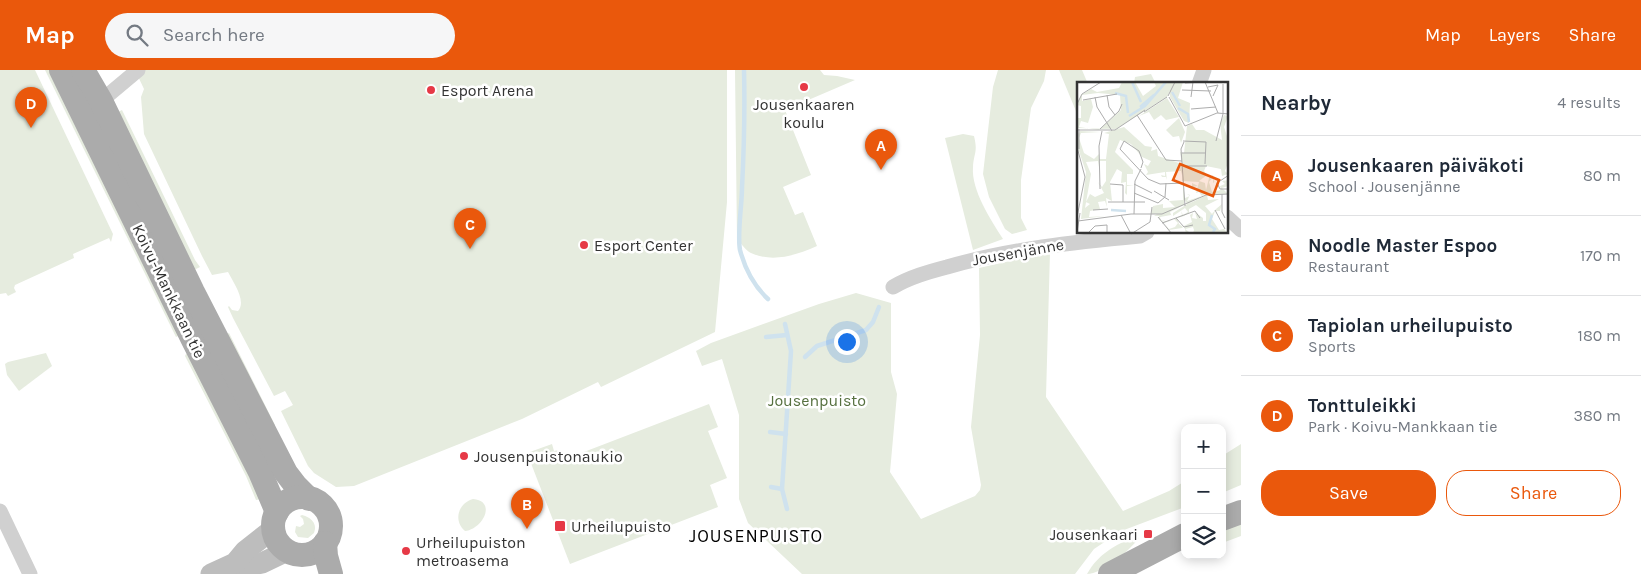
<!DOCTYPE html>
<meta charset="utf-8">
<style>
:root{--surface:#fff;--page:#f6f6f7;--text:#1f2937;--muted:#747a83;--line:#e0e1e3;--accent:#ea580c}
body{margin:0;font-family:Karla,sans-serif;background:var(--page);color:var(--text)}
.controls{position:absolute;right:15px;bottom:15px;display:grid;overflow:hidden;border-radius:10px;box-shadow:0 2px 12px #0003}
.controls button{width:45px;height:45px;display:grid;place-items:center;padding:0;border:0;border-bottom:1px solid var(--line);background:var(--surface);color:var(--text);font:25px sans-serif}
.you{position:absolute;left:846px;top:271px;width:18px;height:18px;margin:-12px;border:4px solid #fff;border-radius:50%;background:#1a73e8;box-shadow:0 0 0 8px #1a73e833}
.badge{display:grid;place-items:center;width:32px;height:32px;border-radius:50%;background:var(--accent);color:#fff;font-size:16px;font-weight:700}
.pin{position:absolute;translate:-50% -41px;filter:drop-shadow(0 1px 2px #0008)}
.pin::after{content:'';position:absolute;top:26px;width:18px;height:15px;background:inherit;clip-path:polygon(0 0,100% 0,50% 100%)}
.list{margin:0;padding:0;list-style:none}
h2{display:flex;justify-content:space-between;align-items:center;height:65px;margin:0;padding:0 20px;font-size:21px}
h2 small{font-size:16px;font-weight:400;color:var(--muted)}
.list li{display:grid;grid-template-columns:32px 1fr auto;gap:15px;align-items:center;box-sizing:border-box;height:80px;padding:0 20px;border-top:1px solid var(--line)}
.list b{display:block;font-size:19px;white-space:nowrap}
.list p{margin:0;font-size:16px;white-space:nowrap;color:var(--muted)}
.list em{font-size:16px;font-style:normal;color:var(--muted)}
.actions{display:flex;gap:10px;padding:15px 20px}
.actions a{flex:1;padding:11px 0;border:1px solid var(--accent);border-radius:20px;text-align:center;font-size:18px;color:var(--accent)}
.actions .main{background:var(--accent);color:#fff}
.icon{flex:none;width:28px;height:28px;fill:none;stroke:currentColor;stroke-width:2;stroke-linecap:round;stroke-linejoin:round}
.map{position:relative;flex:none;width:1241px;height:504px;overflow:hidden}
header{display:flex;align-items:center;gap:30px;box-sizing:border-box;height:70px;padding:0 25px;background:var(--accent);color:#fff}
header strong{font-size:24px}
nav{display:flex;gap:28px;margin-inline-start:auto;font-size:18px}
.search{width:350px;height:45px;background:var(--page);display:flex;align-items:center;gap:12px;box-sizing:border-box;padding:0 18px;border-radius:28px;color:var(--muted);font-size:19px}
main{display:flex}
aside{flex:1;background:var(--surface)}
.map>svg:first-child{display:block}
.green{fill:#e6ecdf}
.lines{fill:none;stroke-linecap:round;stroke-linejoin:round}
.stream{stroke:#cfe2ee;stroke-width:4.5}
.street{stroke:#d0d0d0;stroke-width:15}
.secondary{stroke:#bdbdbd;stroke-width:21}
.primary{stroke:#ababab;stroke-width:24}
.poi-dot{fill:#e63946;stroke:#fff;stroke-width:2}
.labels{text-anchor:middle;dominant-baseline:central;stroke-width:5;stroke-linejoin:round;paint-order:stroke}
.poi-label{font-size:16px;fill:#333;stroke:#fff;text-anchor:start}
.street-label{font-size:16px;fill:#333;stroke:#fff}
.park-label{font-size:16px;fill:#56703f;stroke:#fff}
.neighbourhood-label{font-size:18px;letter-spacing:1px;fill:#000;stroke:#fff}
.inset-river{fill:none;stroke:#cfe2ee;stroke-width:2.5}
.inset-road{fill:none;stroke:#adadad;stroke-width:1}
.view{fill:#e8590c;fill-opacity:0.15;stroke:#e8590c;stroke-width:2.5}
.inset-edge{fill:none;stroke:#333;stroke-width:2.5}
</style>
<header>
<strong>Map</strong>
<div class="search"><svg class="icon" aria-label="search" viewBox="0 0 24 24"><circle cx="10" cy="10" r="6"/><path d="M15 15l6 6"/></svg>Search here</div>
<nav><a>Map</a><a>Layers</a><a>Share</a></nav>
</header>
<main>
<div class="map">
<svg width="1241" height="504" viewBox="0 0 1241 504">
<rect width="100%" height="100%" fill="#fff"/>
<!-- green -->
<g class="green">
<path d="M0 0H35L113 164 111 172 109 168 73 184 74 188 15 215 14 218 16 222 8 226 6 223 0 224Z"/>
<path d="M45 0H56L184 263 176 267Z"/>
<path d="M135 0H727V132L715 262 601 317 598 312 522 349 354 416 336 417 314 403 308 396 281 341 293 335 285 321 274 326 233 248 228 237 229 236 232 240 238 241C247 231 233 212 228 202L212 205 202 186 144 64 141 27 144 19Z"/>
<path d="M735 0H820L824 5 837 6 855 10 785 40 811 105 783 117 795 145 803 142 817 176C797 185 773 193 751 183 746 181 741 173 737 169Z"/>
<path d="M998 0H1046L1044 11 1031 38 1021 110V148L1027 160 1012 164 1005 159 989 127 983 104 993 17Z"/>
<path d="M1059 0H1082L1088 14H1078V46Z"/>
<path d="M1151 4 1156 14H1134L1135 7Z"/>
<path d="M122 40 195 190 200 197 194 200 118 42Z"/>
<path d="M963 64 974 66C978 83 974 82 973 97 971 120 991 150 1003 169L973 180 945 68Z"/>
<path d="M1050 182 1046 327 1123 441 1169 421 1185 411V437L1124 460 1109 469 1094 479 1075 504H802L748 453 739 429V345L722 289 702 296 696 281 711 273 819 234 856 223 891 233V302L897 324 890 402 921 449 975 426 980 420 981 415 971 357 980 265 979 198Z"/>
<path d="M229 263 275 355 270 358 225 265Z"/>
<path d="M192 281 261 429 256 430 246 406 185 286 186 284Z"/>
<path d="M46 283 52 296 19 321 7 305 5 294 8 292Z"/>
<path d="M709 334 718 357 708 361 727 408 710 415 718 437 570 494 527 383 552 374 554 381 559 380 563 390Z"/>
<path d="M1241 374V415L1222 423V386Z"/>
<path d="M473 429C497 431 483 459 465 461 453 451 458 433 473 429Z"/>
<path d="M302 445C311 447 318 454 314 463L308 468 298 467 295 462 296 456 300 457 304 454 303 449 300 446Z"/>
<path d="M1241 451V466L1225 472H1222V463Z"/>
<path d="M1136 466 1139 468C1130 480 1102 504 1087 504 1098 484 1115 475 1136 466Z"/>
</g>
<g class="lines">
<!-- stream -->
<g class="stream">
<path d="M744 0C745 40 744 79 742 118 742 135 737 164 740 180 745 199 753 215 768 229"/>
<path d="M785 254 791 281 782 419 787 439"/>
<path d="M766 267 787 265"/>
<path d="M805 287 817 276 866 260 873 252 879 237"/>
<path d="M770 362 786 364"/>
<path d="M771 417 782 419"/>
</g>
<!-- street -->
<g class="street">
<path d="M1199 14 1204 0"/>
<path d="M101 31 138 0"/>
<path d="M1227 147 1241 160"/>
<path d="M893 217C910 207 928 202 947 197 1009 179 1075 172 1140 166L1147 162"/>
<path d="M0 441 30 504"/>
</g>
<!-- secondary -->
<g class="secondary">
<path d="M235 493 248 496 262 493 287 481"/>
<path d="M211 504 235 493 245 481 273 459"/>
</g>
<!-- primary -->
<g class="primary">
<path d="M61 0 193 270 260 402 277 442"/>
<path d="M83 0 101 31 193 222 286 403 296 416 309 429"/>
<circle cx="302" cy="456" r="29"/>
<path d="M1222 449 1241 442"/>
<path d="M325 473 326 486 331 504"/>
<path d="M1110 504 1185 465"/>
</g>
</g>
<!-- markers -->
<g class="poi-dot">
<circle cx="804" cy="17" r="5"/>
<circle cx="431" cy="20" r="5"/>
<circle cx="584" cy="175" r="5"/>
<circle cx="464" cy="386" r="5"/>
<rect x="554" y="450" width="12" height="12" rx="2.5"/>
<rect x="1143" y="459" width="10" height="10" rx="2.5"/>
<circle cx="406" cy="481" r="5"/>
</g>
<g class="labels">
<!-- poi labels -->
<g class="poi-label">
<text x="441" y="20">Esport Arena</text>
<text x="804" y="34" text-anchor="middle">Jousenkaaren<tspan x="804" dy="18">koulu</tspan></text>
<text x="594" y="175">Esport Center</text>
<text x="474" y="386">Jousenpuistonaukio</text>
<text x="571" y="456">Urheilupuisto</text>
<text x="1138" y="464" text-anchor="end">Jousenkaari</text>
<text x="416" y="472">Urheilupuiston<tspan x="416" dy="18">metroasema</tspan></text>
</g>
<!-- street labels -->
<g class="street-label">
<text transform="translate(1018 182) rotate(-10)">Jousenjänne</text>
<text transform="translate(169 221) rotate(64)">Koivu-Mankkaan tie</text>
</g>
<!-- park labels -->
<g class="park-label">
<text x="817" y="330">Jousenpuisto</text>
</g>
<!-- neighbourhood labels -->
<g class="neighbourhood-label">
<text x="756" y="466">JOUSENPUISTO</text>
</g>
</g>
<!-- overview -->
<g transform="translate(1077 12)">
<rect width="151" height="151" fill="#fff"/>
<path d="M45 0H58L66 14 79 4 77 0H106L101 16 113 21 112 41 107 39 93 15V9L90 15 39 47 0 46V36H4V24L0 23 4 13 14 7 20 10 42 6ZM21 11 43 13 44 28 22 48 2 45 4 39 11 41 16 25 14 17 5 19V13ZM90 16 102 35 89 38 84 33 77 38 72 30 62 34ZM147 33 151 34 147 45 152 60 151 81 148 89 151 92 145 94 144 87 129 84 127 89 130 93 122 99 128 101 129 108 132 96 136 93 137 100 140 98 136 101V95L132 100 135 110 144 108 143 104 148 102 145 99 151 98V104L145 106 151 112H128L111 122 130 113 131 118 142 117 128 124 135 132 139 127 145 122 143 129H138L135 137 142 148 147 147 151 151H113H116L117 148 116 145 108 147 112 150 109 151 107 144 115 140 113 133 116 131 115 136 120 137 118 130 126 136V139H129V131L119 123 112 127V131L107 134 100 136 102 142 106 145 105 146 92 148 86 140 96 138 87 141 92 147 98 145 101 141 97 137 105 133 104 129 106 133 111 130 108 126 96 134V131L115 119 110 122 107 116V123L93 130 95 135 94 133 83 135 84 139 88 138 85 140 82 137V134H77L80 132H74L76 124 86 122V126L98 125 92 119 106 118V102L108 116 113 114 110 112 113 113 110 119 125 114 122 110 119 111 121 104 115 105V101L121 104 122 100 105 99 106 87 105 93 104 89 89 90 90 98 89 95H85L84 93 88 94V90L69 93 71 90 67 82 71 84 74 79 65 75 54 62 43 58 38 70 56 88V92H50V103L57 104H50V113L48 111 49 100 44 101 45 90 40 87 33 100 35 119 29 116 30 125 28 119 21 120 23 127 13 129 12 135 28 134 4 137 9 90 0 63V48L2 52 3 49 24 50 4 51 2 56 7 71 17 77 22 72V77H29L32 52 27 51 47 45 68 64 75 65 74 69 80 67 81 74 105 82 103 70 107 71 110 44 115 42 119 48H127L145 58 143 41ZM21 79V85L22 79H29V99L25 105 21 100 27 111 18 115 13 112 9 120 13 122 8 126 14 92 9 80ZM102 36 108 50 104 61 102 54 96 55 89 48Z" fill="#e6ecdf" fill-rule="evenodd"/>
<path class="inset-river" d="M55 0 64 20M95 10 103 24M38 11 49 14 51 31M63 25 77 13M101 26 111 32 112 40M52 34 68 24 89 0M34 128 49 129M135 133 132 143 138 147 136 150"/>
<path class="inset-road" d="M128 0 141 31M108 1 125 0M146 2V31M131 5 141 3 136 14M105 8 134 9M30 13 32 25 38 33M91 14 98 0M18 15 20 25 35 49M92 15 108 44M114 15 116 0M6 18 40 12M0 22 5 12 24 0M114 27 139 25M67 30 90 15M60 33 89 78 105 79M108 44 140 31 152 32M2 47V67M23 47 42 29 45 22M1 48H38L68 28M106 59 129 60 128 82M139 59 146 32M107 60 104 67 108 124M0 65 8 95 0 135M105 71H129M106 84H130M64 86 66 80 62 69 47 59 43 67 71 97 83 102 106 101M152 93 140 101 143 107H152M33 102 46 103V120M57 102 75 111M23 107 22 64 25 49M77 109 92 118M57 111 81 121 88 115 89 101M145 112V130L148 136M31 120H68M16 128 31 127M138 128 148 147M57 132 58 99 64 87M44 133 54 152M81 135 95 152M99 136 107 145 116 143M1 139 54 132H85L129 113 152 112M85 141 118 129 123 136M0 150 3 131M10 152 18 144 30 143V152M54 152 73 140 75 125"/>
<path class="view" d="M103 82 142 98 136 114 96 98Z"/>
<rect width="151" height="151" class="inset-edge"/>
</g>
</svg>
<div class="controls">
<button>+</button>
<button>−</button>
<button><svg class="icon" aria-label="layers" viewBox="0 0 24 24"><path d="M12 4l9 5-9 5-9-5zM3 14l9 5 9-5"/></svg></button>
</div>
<div class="you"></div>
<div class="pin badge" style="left:881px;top:100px">A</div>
<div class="pin badge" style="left:527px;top:459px">B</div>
<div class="pin badge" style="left:470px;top:179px">C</div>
<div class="pin badge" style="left:31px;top:58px">D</div>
</div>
<aside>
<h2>Nearby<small>4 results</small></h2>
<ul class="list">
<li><span class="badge">A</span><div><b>Jousenkaaren päiväkoti</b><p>School · Jousenjänne</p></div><em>80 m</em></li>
<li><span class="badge">B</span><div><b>Noodle Master Espoo</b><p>Restaurant</p></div><em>170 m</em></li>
<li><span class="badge">C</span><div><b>Tapiolan urheilupuisto</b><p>Sports</p></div><em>180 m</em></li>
<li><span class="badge">D</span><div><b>Tonttuleikki</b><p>Park · Koivu-Mankkaan tie</p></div><em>380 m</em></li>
</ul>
<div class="actions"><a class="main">Save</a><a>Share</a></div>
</aside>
</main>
